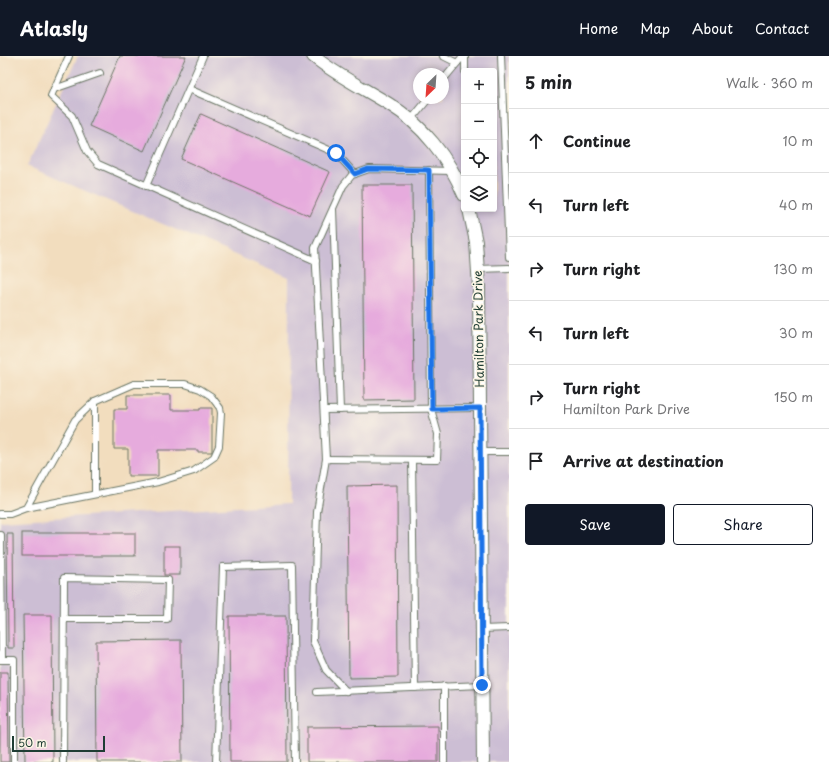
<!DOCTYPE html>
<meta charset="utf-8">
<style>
:root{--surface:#fff;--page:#f6f6f6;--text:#202124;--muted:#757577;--line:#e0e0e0;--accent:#111827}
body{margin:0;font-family:"Playpen Sans",sans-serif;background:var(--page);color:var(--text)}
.controls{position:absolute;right:12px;top:12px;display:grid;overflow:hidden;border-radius:4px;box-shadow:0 2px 6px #0003}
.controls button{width:36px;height:36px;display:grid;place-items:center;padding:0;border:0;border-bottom:1px solid var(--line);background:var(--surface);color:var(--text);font:20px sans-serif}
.compass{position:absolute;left:413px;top:12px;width:36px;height:36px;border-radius:50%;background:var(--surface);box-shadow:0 2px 6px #0003;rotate:205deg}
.scale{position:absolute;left:12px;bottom:10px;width:93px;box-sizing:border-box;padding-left:4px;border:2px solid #1f3d34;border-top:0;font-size:11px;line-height:14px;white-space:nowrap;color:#1f3d34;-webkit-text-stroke:3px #fcf5e5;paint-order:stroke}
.stop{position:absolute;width:12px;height:12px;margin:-9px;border:3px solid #1a73e8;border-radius:50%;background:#fff}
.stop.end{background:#1a73e8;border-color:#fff;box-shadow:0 1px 4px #0008}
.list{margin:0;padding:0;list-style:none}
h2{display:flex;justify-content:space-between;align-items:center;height:52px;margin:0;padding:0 16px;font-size:17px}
h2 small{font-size:13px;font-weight:400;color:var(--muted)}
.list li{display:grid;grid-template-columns:26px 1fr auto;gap:12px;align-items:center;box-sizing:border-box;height:64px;padding:0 16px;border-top:1px solid var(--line)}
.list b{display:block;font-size:15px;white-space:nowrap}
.list p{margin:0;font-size:13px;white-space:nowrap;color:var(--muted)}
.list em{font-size:13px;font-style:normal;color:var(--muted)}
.actions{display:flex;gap:8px;padding:12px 16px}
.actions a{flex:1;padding:9px 0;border:1px solid var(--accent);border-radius:4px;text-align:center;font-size:14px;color:var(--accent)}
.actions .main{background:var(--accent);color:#fff}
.icon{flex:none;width:22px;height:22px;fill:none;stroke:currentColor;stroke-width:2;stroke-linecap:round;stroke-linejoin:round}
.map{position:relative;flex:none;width:509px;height:706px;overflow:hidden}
header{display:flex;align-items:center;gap:24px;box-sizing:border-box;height:56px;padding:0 20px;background:var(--accent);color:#fff}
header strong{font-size:19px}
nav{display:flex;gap:22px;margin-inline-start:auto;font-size:14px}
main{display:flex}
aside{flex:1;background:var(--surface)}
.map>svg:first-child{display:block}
.industrial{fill:#ccbed4;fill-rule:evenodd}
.building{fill:#e6abdd}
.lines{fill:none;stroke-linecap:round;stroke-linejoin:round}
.service-casing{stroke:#697564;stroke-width:8}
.minor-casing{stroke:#697564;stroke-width:14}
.service{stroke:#fff;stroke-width:6}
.minor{stroke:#fff;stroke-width:12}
.route{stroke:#1a73e8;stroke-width:5}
.labels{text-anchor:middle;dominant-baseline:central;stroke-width:3;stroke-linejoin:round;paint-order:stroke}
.street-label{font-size:12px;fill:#1f3d34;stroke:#fcf5e5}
</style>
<header>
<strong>Atlasly</strong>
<nav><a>Home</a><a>Map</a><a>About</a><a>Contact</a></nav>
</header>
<main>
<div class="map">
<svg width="509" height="706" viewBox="0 0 509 706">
<rect width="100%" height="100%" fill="#fcf5e5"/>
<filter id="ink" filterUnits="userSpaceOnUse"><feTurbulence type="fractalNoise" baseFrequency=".025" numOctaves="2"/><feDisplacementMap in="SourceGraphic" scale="8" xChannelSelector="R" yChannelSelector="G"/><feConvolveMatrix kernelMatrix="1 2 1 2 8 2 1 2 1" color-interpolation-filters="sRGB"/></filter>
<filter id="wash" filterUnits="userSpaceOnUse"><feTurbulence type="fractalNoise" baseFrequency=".012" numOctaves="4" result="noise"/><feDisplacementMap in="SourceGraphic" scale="16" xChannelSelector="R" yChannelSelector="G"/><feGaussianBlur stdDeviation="0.9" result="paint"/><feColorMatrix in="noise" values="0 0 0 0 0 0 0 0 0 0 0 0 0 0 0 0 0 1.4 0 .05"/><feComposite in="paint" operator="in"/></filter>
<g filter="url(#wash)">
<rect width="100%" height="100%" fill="#f2ddbe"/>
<!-- industrial -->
<path class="industrial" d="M78 0H509V706H0V465L288 448 289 222 27 110ZM464 15H494V153H464ZM419 18H443V42H419Z"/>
<g id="blocks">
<!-- building -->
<g class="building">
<path d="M120 0H186L144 95 89 70Z"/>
<path d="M201 58 330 116 310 160 181 103Z"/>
<path d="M362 129H412L414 343 364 344Z"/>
<path d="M127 339H171V354H200V352H212V396H198V394H158V420H128V393H114V353H127Z"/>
<path d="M397 429 398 621 349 622 347 430Z"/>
<rect x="22" y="477" width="113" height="23"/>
<path d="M7 478H13L14 592H8Z"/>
<rect x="164" y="490" width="16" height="29"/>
<path d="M23 559H52L53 706H25Z"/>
<path d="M229 560H286L287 706H230Z"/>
<path d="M181 584 182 706H97L96 585Z"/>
<path d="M0 616H8L9 706H0Z"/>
<path d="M438 670V706H307V671Z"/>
</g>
</g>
</g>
<g filter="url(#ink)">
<use href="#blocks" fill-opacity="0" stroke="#697564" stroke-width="1"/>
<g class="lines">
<!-- service casing -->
<g class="service-casing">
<g id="service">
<path d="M69 0 51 40 72 60 87 95 98 108 316 205"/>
<path d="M443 0 457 7"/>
<path d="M465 0V15"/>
<path d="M501 0 509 201"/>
<path d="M443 24 463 0"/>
<path d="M54 33 100 17"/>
<path d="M189 33 336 97 355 118"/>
<path d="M411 64 429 42"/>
<path d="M146 130 203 0"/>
<path d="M333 153 340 354"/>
<path d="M478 213 509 212"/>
<path d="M95 345V438"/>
<path d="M324 354 480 352"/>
<path d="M480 396H509"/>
<path d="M326 403 437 404 438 378 431 353 429 114"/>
<path d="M412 404 415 632"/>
<path d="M0 458H10L26 452 158 426 194 415 214 401 219 390 221 357 220 352 211 340 200 333 185 328H134L95 345 75 364 26 452"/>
<path d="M0 479H1L2 604"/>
<path d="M482 573 509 572"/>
<path d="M0 604H14V706"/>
<path d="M346 635 326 614 313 585 317 456 326 403 315 192 343 130 352 119 369 113 452 115"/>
<path d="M317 636 482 629"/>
<path d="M63 706 64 522 168 524 167 563H64"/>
<path d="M216 706 223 511 292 509 295 706"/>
<path d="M444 706V630"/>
</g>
</g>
<!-- minor casing -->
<g class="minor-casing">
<g id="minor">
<path d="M313 0C336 19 363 32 389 48 422 68 449 102 464 139"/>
<path d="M469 153 476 186 479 231 483 706"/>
</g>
</g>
<!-- service -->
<use href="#service" class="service"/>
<!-- minor -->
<use href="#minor" class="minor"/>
</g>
</g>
<g class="lines" filter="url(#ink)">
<!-- route -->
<path class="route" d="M336 97 355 118 368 113 429 114 432 353 480 352 482 629"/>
</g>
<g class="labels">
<!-- street labels -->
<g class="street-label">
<text transform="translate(478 273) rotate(-91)">Hamilton Park Drive</text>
</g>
</g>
</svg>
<div class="controls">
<button>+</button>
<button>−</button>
<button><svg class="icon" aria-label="locate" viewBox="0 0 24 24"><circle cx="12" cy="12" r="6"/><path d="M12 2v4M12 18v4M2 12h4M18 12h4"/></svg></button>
<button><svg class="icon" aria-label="layers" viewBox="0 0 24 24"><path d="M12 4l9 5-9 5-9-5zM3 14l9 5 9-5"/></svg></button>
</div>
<svg class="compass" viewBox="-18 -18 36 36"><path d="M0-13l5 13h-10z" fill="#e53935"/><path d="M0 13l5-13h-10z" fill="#757577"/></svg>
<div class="scale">50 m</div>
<div class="stop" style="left:336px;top:97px"></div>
<div class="stop end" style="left:482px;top:629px"></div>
</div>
<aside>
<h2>5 min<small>Walk · 360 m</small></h2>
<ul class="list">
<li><svg class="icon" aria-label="ahead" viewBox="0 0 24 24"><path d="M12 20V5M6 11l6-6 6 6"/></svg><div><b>Continue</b></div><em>10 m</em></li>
<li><svg class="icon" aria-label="left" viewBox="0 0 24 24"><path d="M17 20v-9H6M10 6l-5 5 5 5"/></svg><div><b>Turn left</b></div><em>40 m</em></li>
<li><svg class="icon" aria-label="right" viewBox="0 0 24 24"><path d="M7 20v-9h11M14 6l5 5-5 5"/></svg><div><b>Turn right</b></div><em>130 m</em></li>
<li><svg class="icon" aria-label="left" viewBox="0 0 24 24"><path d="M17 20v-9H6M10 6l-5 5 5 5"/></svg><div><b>Turn left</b></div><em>30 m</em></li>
<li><svg class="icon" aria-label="right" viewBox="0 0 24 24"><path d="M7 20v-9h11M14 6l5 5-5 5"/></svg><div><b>Turn right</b><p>Hamilton Park Drive</p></div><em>150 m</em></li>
<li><svg class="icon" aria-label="arrive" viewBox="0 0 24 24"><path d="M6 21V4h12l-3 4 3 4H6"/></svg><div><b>Arrive at destination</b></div></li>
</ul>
<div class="actions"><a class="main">Save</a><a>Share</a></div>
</aside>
</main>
